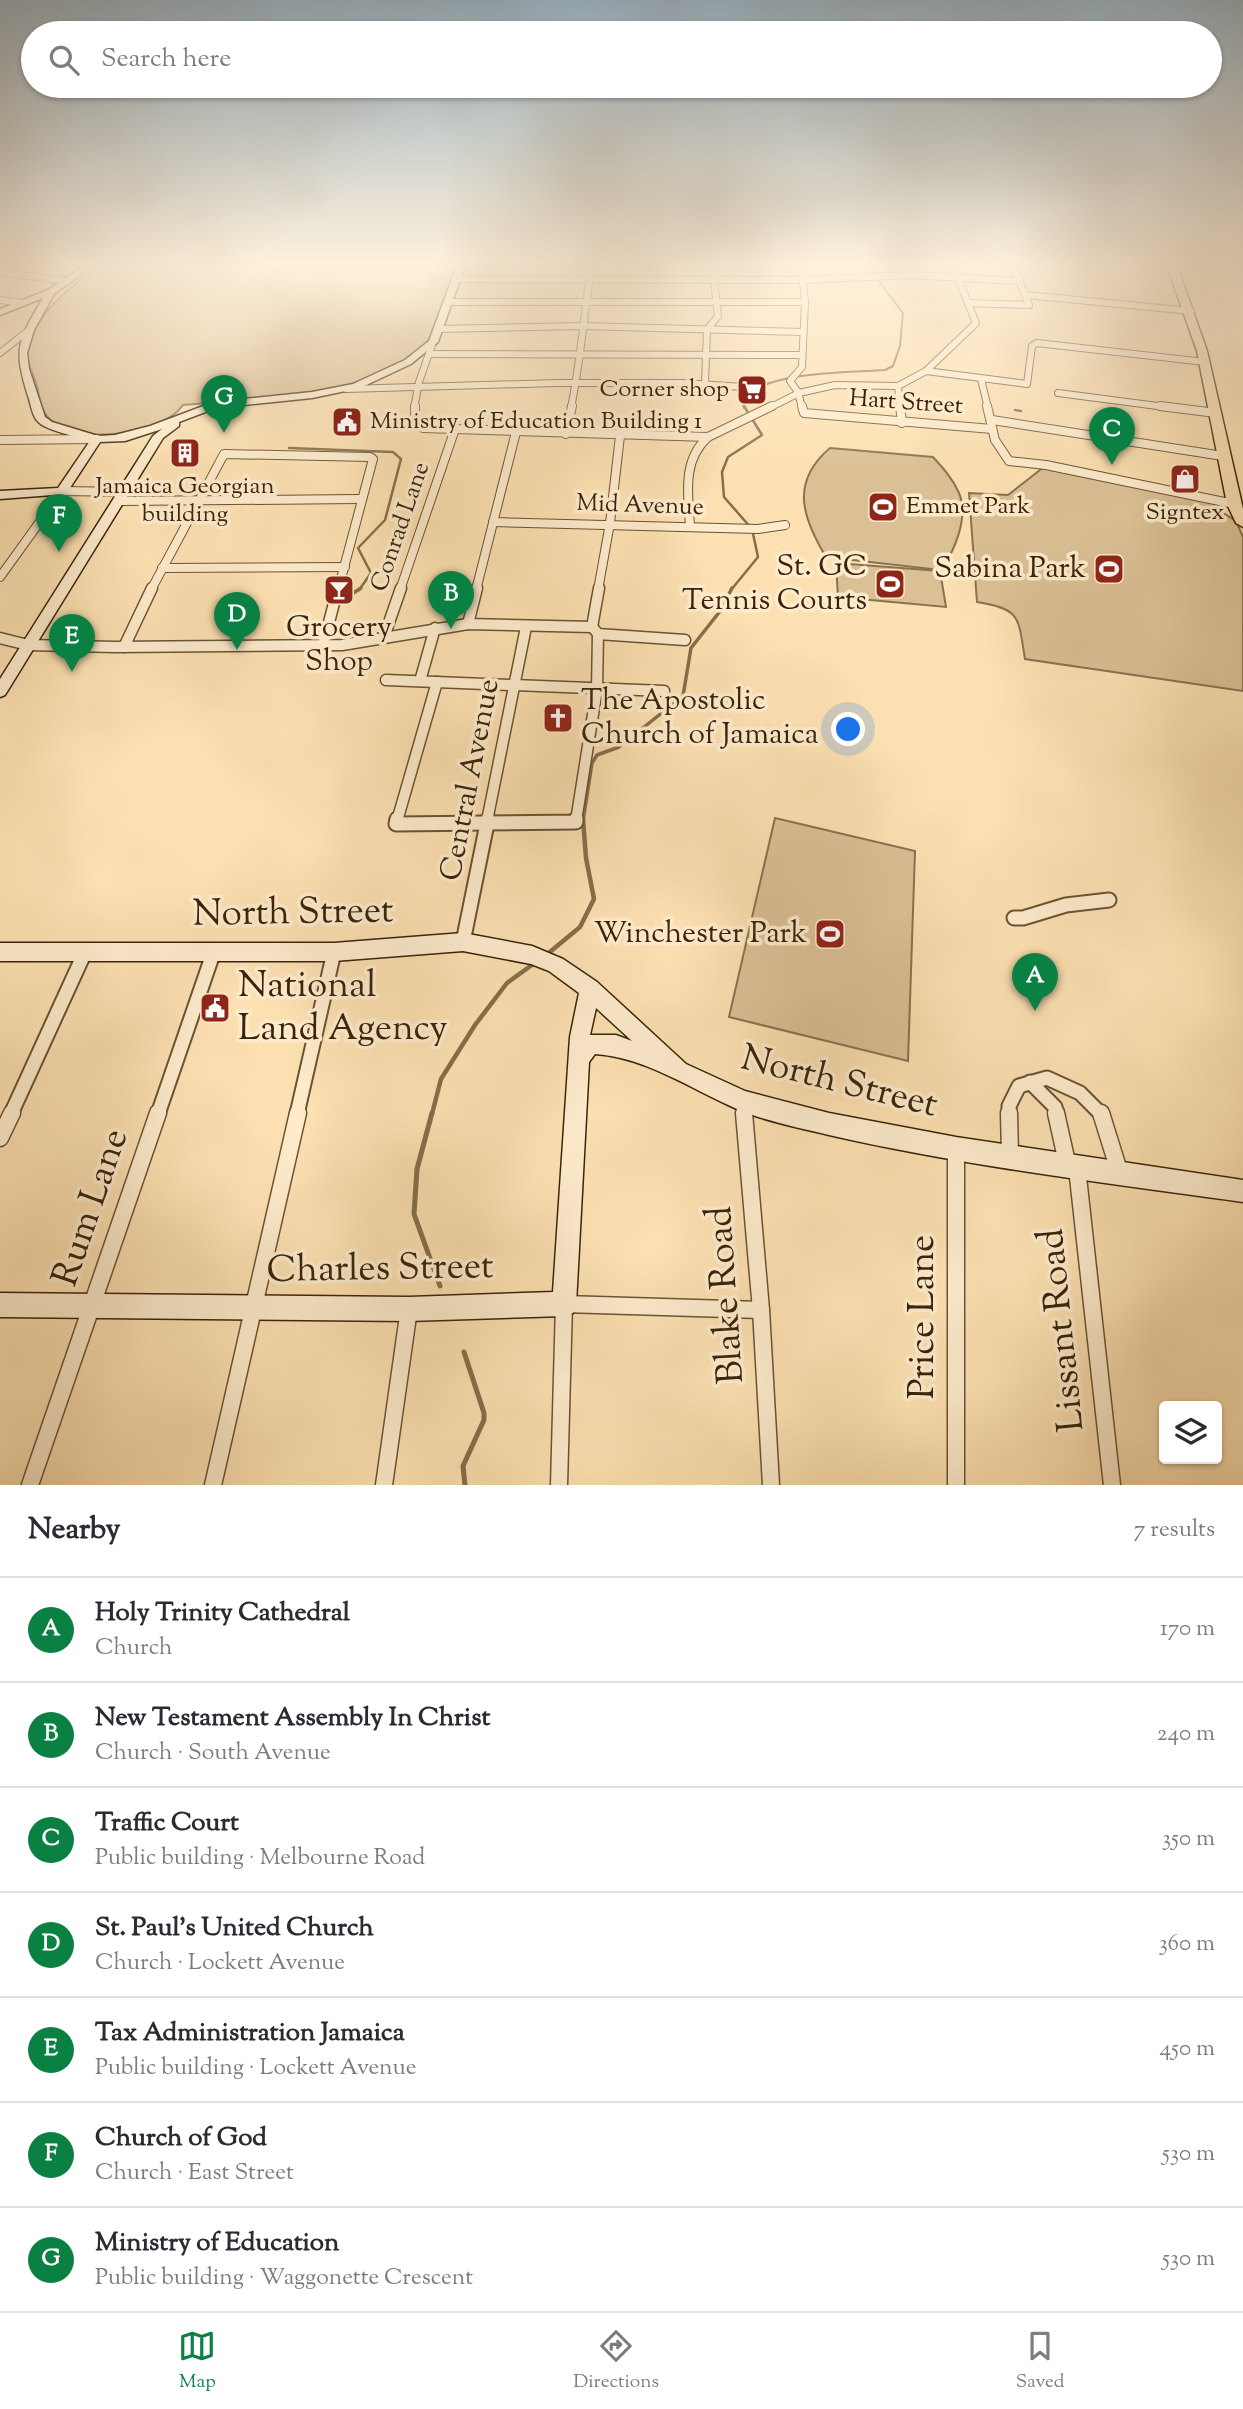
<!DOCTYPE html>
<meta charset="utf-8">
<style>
:root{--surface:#fff;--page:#f7f7f7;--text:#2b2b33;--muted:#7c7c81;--line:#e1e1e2;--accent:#0b8043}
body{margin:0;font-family:"Sorts Mill Goudy",serif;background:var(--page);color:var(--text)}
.controls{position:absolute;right:21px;bottom:21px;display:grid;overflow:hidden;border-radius:7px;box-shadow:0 2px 5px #0004}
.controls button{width:63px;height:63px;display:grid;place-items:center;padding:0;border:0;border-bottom:2px solid var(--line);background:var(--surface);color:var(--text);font:35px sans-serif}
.you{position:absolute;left:849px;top:730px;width:24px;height:24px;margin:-18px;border:5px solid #fff;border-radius:50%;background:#1a73e8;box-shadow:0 0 0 10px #1a73e833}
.badge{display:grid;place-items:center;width:46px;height:46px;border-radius:50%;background:var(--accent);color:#fff;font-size:23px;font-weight:700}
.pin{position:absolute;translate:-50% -58px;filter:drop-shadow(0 2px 4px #0008)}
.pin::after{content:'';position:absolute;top:37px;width:24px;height:21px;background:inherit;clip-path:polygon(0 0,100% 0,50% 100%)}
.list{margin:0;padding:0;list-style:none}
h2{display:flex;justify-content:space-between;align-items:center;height:91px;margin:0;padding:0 28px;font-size:30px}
h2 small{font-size:23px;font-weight:400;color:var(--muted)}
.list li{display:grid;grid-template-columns:46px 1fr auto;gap:21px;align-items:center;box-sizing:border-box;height:105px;padding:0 28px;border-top:2px solid var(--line)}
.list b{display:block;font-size:26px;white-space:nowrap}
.list p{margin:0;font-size:23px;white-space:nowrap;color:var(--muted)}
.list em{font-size:23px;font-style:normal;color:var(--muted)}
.icon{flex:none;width:38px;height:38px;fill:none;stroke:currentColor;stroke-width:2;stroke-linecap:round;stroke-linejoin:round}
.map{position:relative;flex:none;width:1243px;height:1485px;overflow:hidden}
.search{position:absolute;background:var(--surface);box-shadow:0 2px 5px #0004;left:21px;right:21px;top:21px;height:77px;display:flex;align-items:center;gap:18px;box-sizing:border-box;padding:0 24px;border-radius:38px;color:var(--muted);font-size:26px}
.sheet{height:826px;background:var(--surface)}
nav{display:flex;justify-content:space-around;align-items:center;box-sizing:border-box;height:98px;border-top:2px solid var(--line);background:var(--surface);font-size:19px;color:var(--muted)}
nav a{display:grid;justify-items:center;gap:4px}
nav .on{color:var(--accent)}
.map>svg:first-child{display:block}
.green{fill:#dbc095;stroke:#8a7250;stroke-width:2}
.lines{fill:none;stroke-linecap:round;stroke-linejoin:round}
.stream-far4{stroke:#866e4c;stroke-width:2}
.stream-far3{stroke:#866e4c;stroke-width:2.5}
.stream-far2{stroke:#866e4c;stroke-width:3.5}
.stream-far1{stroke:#866e4c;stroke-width:4.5}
.stream{stroke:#866e4c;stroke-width:5}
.street-far4-casing{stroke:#6a5334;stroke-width:8}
.street-far3-casing{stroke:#6a5334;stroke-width:10}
.street-far2-casing{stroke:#6a5334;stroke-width:13}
.street-far1-casing{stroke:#6a5334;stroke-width:17}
.street-casing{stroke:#6a5334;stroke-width:19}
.secondary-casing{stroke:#39240a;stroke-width:3}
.primary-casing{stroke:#39240a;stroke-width:3}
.street-far4{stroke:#fdebcc;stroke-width:6}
.street-far3{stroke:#fdebcc;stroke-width:8}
.street-far2{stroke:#fdebcc;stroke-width:10}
.street-far1{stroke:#fdebcc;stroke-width:13}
.street{stroke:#fdebcc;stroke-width:16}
.secondary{fill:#fdebcc;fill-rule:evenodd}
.primary{fill:#fce0b1;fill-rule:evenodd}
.labels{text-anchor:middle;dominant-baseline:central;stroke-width:7;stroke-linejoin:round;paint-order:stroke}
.far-poi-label{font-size:24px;fill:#39240a;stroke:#fdebcc;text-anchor:start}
.far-street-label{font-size:24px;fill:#39240a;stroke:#fdebcc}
.poi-label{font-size:30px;fill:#39240a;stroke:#fdebcc;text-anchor:end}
.street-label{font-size:30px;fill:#39240a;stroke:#fdebcc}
.near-street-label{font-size:37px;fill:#39240a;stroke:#fdebcc}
.near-poi-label{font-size:37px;fill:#39240a;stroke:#fdebcc;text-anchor:start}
</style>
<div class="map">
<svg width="1243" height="1485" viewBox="0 0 1243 1485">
<rect width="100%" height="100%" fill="#fce0b1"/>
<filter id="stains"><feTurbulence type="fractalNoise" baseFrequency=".00286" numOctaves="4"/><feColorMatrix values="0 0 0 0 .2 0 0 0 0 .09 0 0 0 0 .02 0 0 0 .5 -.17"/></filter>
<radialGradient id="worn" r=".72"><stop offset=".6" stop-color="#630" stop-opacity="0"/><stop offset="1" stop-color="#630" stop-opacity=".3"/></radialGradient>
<!-- green -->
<g class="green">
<path d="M102 263H461L437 329 412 363 341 388 296 396 183 405C162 436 66 449 44 412 40 406 39 394 37 386 34 375 26 363 28 351 33 313 74 285 102 263Z"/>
<path d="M830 448 933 457C943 468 953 479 959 493 969 516 955 552 940 570L826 557C802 517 790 482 830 448Z"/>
<path d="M1045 466 1215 501 1225 514 1236 521 1243 537V691L1025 659C1018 618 1022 609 977 602L969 493 1008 495Z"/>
<path d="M836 563 940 571 946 607 838 597Z"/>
<path d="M775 818 915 851 908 1061 729 1017Z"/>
</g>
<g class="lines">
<!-- stream-far4 -->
<path class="stream-far4" d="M744 408 743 396C778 371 843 373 885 370L893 366 900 346 903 313 874 275 876 263"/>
<!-- stream-far3 -->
<g class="stream-far3">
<path d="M1015 410 1021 411"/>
<path d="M289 448 393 452 401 459 385 520 358 548 371 573 359 590"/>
<path d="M731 590 758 557 752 529 724 497 722 472 728 457 762 435 744 406"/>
</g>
<!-- stream-far2 -->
<g class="stream-far2">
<path d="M338 603 361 588"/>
<path d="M583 821 592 763 597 755 619 747 683 696 691 648 721 610 732 588"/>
</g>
<!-- stream-far1 -->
<g class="stream-far1">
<path d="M545 956 580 927 594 899 586 858 583 819"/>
<path d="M432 1114 441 1079 475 1025 507 983 536 962"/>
</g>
<!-- stream -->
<g class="stream">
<path d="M432 1113 417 1169 414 1214 440 1286"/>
<path d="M464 1352 484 1413V1420L463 1466 465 1485"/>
</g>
<!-- street-far4 casing -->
<g class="street-far4-casing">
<g id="street-far4">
<path d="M801 263 805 302 802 367 790 381 798 392 802 408"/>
<path d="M0 272 67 281"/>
<path d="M455 279 803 280 911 275 1020 281"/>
<path d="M1026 295 1191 311"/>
<path d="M0 300 23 303"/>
<path d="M447 302H805"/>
<path d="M969 303 1029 305 1012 263"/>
<path d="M438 329 582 326 803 332"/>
<path d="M0 353 29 330"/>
<path d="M429 354 801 355"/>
<path d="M926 371 1027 384 1032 346 1037 343 1205 362"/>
<path d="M981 379 988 408"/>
<path d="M705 383 707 330 718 316 712 263"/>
<path d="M898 386 900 408"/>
<path d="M346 389 557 383H684L743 387"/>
<path d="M1058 393 1173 408"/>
<path d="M414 408 419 382 433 342"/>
<path d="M571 408C581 359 584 312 592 263"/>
<path d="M769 408 799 393 835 385 898 386 926 371 976 323 952 263"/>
</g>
</g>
<!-- street-far3 casing -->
<g class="street-far3-casing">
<g id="street-far3">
<path d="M415 406V423L423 428 708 437 772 406"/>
<path d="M802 406 804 413 992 429"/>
<path d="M900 406 902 423"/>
<path d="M987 406 995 440 1009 461 1046 465 1234 504"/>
<path d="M1160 406 1216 413"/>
<path d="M992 420 1223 456"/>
<path d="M566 434 572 406"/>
<path d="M0 440 97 439"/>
<path d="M120 501 361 499"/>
<path d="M493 522 758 529 785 525"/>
<path d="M690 526C688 494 682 460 708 437"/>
<path d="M162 568 345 567"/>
<path d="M0 577 62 491 126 492"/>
<path d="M151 590 224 454 370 457 373 459 338 590"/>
<path d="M400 590 455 429"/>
<path d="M476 590 516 432"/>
<path d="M598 590 610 523 620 436"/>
</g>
</g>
<!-- street-far2 casing -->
<g class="street-far2-casing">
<g id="street-far2">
<path d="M468 624 477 588"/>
<path d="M592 627 599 588"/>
<path d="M594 629 598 634 685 640"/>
<path d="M384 637 401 588"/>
<path d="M0 638 28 645 115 647 342 645 468 624 592 627"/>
<path d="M323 645 338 588"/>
<path d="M124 647 152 588"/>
<path d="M386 680 664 691"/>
<path d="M420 681 435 628"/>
<path d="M397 821 437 682"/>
<path d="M487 821 526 627"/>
<path d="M576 821 597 689 598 634"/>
</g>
</g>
<!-- street-far1 casing -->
<g class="street-far1-casing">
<g id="street-far1">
<path d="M397 819 396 824 576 822V819"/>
<path d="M1014 918H1023L1066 905 1109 900"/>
<path d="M463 942 488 819"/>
<path d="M1030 1082 1055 1107 1057 1114"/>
<path d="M743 1101 744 1114"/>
<path d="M11 1114 85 952"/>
<path d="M158 1114 214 951"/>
<path d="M297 1114 334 952"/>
<path d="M1009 1114V1106L1019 1086 1047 1078 1080 1093 1101 1114"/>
</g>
</g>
<!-- street casing -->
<g class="street-casing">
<g id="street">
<path d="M744 1113 761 1310 771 1485"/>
<path d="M1009 1113 1010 1156"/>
<path d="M1056 1113 1068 1167"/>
<path d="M1101 1113 1120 1174"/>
<path d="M0 1138 12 1113"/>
<path d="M956 1148V1485"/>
<path d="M1077 1168 1112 1485"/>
<path d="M30 1485 158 1113"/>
<path d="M213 1485 298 1113"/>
<path d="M384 1485 409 1309"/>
<path d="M559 1485 564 1304 761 1310"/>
</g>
</g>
<!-- secondary casing -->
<g class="secondary-casing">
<g id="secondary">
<path d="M88 263H97L54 294 34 330 27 353 29 369 45 417 52 422 98 436 115 435 150 426 214 402 312 392 353 384 405 360 429 341 458 263H466L438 342 411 364 360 388 312 398 216 408 179 422V426L163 438 5 695 0 697V679L153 436 162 429 125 441 100 442 66 494 0 499V491L58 488 90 441C76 436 57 433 44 426 33 421 32 409 29 399 13 349 17 342 43 298L0 315V309L48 290Z"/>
<path d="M463 933 532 946 563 959 597 982 686 1064 745 1091 829 1113 956 1137 1243 1180V1202C1105 1183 965 1166 829 1135 799 1128 765 1121 737 1109 691 1089 645 1057 595 1054L589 1062 576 1304 573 1313 564 1316 409 1321 0 1317V1293L409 1297 553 1292 570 1037 579 993 549 971 531 964 463 951 334 961H0V943H334ZM596 1008 632 1041 616 1035H590Z"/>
</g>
</g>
<!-- primary casing -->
<g class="primary-casing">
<path id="primary" d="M1166 263H1176L1207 351 1243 509V527L1236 523 1227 504 1197 351Z"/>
</g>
<!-- street-far4 -->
<use href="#street-far4" class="street-far4"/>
<!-- street-far3 -->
<use href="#street-far3" class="street-far3"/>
<!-- street-far2 -->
<use href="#street-far2" class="street-far2"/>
<!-- street-far1 -->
<use href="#street-far1" class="street-far1"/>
<!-- street -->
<use href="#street" class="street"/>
<!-- secondary -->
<use href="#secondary" class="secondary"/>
<!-- primary -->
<use href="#primary" class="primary"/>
</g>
<!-- sky -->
<linearGradient id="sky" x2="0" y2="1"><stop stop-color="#95acbb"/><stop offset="0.56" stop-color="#fef1dc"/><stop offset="1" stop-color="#fef1dc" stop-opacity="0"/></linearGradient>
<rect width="1243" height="471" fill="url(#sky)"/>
<!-- icons -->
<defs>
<g id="supermarket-square" transform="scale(1.575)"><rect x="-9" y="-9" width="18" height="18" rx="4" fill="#8f2418" stroke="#fdebcc"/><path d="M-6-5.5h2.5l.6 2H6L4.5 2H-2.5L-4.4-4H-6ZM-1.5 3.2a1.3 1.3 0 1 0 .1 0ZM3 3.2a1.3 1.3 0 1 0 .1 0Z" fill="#fff"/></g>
<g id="civic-square" transform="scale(1.575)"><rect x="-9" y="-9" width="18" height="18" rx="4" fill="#8f2418" stroke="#fdebcc"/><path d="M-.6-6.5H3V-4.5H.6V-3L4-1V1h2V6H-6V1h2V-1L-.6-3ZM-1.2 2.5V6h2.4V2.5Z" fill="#fff"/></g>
<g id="building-square" transform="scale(1.575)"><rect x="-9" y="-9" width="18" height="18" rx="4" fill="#8f2418" stroke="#fdebcc"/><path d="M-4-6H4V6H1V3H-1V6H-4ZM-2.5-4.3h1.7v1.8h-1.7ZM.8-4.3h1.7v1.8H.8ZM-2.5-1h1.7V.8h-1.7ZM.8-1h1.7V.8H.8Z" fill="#fff"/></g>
<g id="shop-square" transform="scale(1.575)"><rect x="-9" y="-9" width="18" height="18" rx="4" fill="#8f2418" stroke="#fdebcc"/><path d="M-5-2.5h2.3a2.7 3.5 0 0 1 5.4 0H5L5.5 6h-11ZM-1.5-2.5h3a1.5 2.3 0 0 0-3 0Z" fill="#fff"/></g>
<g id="stadium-square" transform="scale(1.575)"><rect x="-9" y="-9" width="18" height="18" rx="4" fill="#8f2418" stroke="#fdebcc"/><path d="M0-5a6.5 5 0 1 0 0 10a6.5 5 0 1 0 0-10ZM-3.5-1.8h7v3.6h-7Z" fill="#fff"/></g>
<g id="bar-square" transform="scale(1.575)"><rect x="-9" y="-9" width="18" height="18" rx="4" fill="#8f2418" stroke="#fdebcc"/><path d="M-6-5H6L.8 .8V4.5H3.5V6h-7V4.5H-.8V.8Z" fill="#fff"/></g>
<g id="church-square" transform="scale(1.575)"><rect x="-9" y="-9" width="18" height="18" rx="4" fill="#8f2418" stroke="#fdebcc"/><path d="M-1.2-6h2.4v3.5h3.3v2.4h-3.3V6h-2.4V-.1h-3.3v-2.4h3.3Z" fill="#fff"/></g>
</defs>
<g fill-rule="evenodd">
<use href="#supermarket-square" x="752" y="390"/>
<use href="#civic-square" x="347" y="422"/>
<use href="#building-square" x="185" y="453"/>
<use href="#shop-square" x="1185" y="479"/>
<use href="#stadium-square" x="883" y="507"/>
<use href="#stadium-square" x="1109" y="569"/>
<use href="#stadium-square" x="890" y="584"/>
<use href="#bar-square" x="339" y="590"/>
<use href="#church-square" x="558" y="718"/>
<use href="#stadium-square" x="830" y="934"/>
<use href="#civic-square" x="215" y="1008"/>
</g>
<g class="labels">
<!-- far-poi labels -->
<g class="far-poi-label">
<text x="729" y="390" text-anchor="end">Corner shop</text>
<text x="370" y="422">Ministry of Education Building 1</text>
<text x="185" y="487" text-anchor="middle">Jamaica Georgian<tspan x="185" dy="28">building</tspan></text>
<text x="906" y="507">Emmet Park</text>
<text x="1185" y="513" text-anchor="middle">Signtex</text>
</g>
<!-- far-street labels -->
<g class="far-street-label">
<text transform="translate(906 403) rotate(4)">Hart Street</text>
<text transform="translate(640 506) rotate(2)">Mid Avenue</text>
<text transform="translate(401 527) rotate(-71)">Conrad Lane</text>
</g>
<!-- poi labels -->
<g class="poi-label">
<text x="867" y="567">St. GC<tspan x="867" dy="34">Tennis Courts</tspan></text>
<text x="1086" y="569">Sabina Park</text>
<text x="339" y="628" text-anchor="middle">Grocery<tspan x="339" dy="34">Shop</tspan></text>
<text x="581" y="701" text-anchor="start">The Apostolic<tspan x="581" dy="34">Church of Jamaica</tspan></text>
<text x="807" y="934">Winchester Park</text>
</g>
<!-- street labels -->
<g class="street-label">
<text transform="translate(471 780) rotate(-79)">Central Avenue</text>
</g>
<!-- near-street labels -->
<g class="near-street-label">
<text transform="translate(293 914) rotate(-1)">North Street</text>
<text transform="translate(839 1083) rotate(14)">North Street</text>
<text transform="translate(92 1208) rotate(-71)">Rum Lane</text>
<text transform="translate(380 1270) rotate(-1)">Charles Street</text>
<text transform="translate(727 1295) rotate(-94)">Blake Road</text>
<text transform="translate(924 1317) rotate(-90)">Price Lane</text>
<text transform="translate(1063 1330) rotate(-96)">Lissant Road</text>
</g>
<!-- near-poi labels -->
<g class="near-poi-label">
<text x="238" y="987">National<tspan x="238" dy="43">Land Agency</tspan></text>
</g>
</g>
<rect width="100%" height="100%" filter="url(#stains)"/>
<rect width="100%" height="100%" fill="url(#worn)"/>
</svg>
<div class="controls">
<button><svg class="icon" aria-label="layers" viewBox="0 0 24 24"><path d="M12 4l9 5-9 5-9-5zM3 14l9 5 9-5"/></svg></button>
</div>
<div class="you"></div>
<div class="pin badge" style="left:1035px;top:1011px">A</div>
<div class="pin badge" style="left:451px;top:629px">B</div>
<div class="pin badge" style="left:1112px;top:465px">C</div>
<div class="pin badge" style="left:237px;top:650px">D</div>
<div class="pin badge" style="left:72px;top:672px">E</div>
<div class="pin badge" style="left:59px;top:552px">F</div>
<div class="pin badge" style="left:224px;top:433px">G</div>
<div class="search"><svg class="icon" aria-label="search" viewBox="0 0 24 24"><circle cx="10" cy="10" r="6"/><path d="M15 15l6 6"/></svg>Search here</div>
</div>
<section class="sheet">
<h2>Nearby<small>7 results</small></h2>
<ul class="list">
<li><span class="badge">A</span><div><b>Holy Trinity Cathedral</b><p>Church</p></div><em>170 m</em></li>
<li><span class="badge">B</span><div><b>New Testament Assembly In Christ</b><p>Church · South Avenue</p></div><em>240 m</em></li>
<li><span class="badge">C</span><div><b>Traffic Court</b><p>Public building · Melbourne Road</p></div><em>350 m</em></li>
<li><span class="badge">D</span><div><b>St. Paul's United Church</b><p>Church · Lockett Avenue</p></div><em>360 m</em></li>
<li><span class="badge">E</span><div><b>Tax Administration Jamaica</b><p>Public building · Lockett Avenue</p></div><em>450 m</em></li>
<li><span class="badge">F</span><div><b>Church of God</b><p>Church · East Street</p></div><em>530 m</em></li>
<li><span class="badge">G</span><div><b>Ministry of Education</b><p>Public building · Waggonette Crescent</p></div><em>530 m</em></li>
</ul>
</section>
<nav>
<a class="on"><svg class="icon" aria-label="map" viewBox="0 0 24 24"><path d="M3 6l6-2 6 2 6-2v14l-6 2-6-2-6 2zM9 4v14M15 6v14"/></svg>Map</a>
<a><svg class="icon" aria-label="directions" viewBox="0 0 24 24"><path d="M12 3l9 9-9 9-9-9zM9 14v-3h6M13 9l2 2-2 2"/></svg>Directions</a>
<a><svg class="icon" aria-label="saved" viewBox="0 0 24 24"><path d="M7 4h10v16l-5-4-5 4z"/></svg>Saved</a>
</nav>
